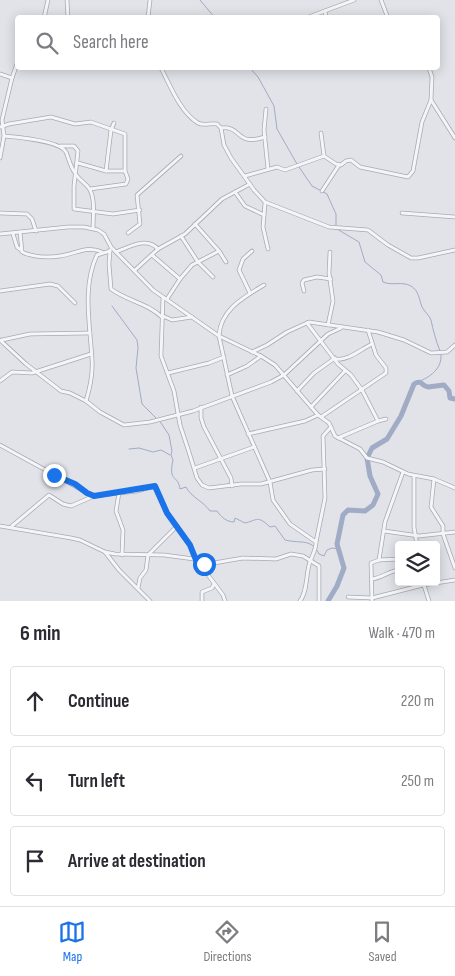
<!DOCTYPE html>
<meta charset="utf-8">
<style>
:root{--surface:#fff;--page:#f7f7f7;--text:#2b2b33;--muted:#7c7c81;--line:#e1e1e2;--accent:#1a73e8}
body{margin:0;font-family:"Sofia Sans Condensed",sans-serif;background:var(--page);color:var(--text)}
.controls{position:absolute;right:15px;bottom:15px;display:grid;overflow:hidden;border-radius:5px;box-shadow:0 2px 12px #0003}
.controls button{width:45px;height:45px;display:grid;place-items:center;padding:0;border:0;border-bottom:1px solid var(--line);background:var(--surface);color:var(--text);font:25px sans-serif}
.stop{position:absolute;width:15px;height:15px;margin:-11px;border:4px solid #1a73e8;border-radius:50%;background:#fff}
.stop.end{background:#1a73e8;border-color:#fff;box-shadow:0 1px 5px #0008}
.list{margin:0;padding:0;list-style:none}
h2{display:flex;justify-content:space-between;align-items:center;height:65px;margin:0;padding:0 20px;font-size:21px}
h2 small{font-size:16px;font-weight:400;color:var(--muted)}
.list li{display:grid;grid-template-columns:32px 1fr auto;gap:15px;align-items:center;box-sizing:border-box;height:70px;margin:0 10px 10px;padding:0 10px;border:1px solid var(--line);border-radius:5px}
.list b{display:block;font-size:19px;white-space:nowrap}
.list em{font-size:16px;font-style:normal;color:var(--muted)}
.icon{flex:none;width:28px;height:28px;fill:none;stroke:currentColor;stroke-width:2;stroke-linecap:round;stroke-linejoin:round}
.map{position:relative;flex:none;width:455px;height:601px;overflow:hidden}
.search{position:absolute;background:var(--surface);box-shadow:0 2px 12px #0003;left:15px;right:15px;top:15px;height:55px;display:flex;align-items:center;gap:12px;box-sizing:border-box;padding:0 18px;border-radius:5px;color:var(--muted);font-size:19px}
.sheet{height:305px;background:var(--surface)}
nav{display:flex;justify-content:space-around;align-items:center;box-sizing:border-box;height:70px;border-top:1px solid var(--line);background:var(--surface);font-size:14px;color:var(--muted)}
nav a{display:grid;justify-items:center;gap:2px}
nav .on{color:var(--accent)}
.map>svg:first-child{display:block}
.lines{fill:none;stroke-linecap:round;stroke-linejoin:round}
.stream{stroke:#a0abc5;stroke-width:1}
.river{stroke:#a0abc5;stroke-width:5}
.minor-casing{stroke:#a8a9b3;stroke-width:4.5}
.minor{stroke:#f4f5f7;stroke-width:3}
.route{stroke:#1a73e8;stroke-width:6}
</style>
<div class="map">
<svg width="455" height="601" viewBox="0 0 455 601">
<rect width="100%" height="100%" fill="#e2e3e9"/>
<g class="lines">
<!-- stream -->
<g class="stream">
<path d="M200 0 215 18"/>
<path d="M250 68 258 77 274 106 277 129 297 164"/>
<path d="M299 167 312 186 327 194 336 214V225"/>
<path d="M337 229 359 242 365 262 381 275 383 282C392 286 402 281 411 286 419 291 419 299 422 307 424 311 429 315 431 320 433 330 436 341 440 351"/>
<path d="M112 306 137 340 138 348 136 368 142 404 161 423 169 435 172 451 171 455 173 460C168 483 178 474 180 489L186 487C191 497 204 502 210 511H217C221 517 227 522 234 522L235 518 245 523C258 520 257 515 270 527L275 526 285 540C302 544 311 538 319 554L324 556 327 550 332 548 339 549"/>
<path d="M418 382C430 377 442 369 441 355"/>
<path d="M129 449 139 448 153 452 161 450 170 455"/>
</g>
<!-- river -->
<path class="river" d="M328 601 337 586 344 568 337 544 343 515 348 510 365 511 373 505 378 494 370 476 367 458 372 448 387 439 401 416 414 384C422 379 421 386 428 387L444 385 449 391 450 398 455 399"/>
<!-- minor casing -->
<g class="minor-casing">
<g id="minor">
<path d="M67 0 68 18"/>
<path d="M381 0 388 18"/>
<path d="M325 11 326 18"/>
<path d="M44 18 48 0"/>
<path d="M148 18 150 0"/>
<path d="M306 18 354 0"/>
<path d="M161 68C170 85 180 112 198 123 203 126 211 123 217 124L221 128C242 125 235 147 265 137"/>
<path d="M429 68 432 77 431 100 455 138"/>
<path d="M0 74 12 78"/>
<path d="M266 109 264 130 268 169"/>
<path d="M0 127 9 124 51 117 75 124 91 122 125 134V171L128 179 126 184 90 189"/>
<path d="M221 128 224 145 231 158 254 190 265 202 329 227 368 230 388 245 411 258H418L455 250"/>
<path d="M4 136C16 137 60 141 66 152 69 159 70 166 75 173 78 179 84 182 88 187 96 196 93 217 93 228"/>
<path d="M60 146H74L78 151 74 186V209L113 214 140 210"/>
<path d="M324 156 336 164 341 165 346 161 351 160 360 167 408 177 413 171 422 122 431 100"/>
<path d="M0 158 4 136 2 120 12 78 18 61"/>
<path d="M78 163 106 171H125"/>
<path d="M106 171 111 130 114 123"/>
<path d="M245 176 277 167 285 170 324 156 321 133"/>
<path d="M322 191 339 165"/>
<path d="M235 192 245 206 264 215"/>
<path d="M265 203 263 227 268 249"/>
<path d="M0 213 27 214 32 219 36 231"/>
<path d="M402 213 455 217"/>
<path d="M195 224 219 251 226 262"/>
<path d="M20 232 22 252C32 257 48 258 60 256 75 254 88 245 102 252"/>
<path d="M128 233 140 224 137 195 181 156"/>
<path d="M0 234 68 227H84L98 230 104 234 111 247 153 290 219 336 261 356 275 365 318 415 329 423 335 436 360 449 367 458 383 462 408 474 434 479 455 488"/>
<path d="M13 234 17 247 21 250"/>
<path d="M181 236 198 262 213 277"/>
<path d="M110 250 109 264 111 289C129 302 146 302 163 318"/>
<path d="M116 252C129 247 147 236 158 249"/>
<path d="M152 255 180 279"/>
<path d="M135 270 158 249 185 234 222 199 250 184"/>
<path d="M264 285C244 297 220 310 219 336L232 396 270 482 273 500 290 524 316 542C316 551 311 557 309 565 306 577 307 592 300 601"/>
<path d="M0 291 50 284 58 286 75 303"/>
<path d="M304 291 302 283 304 280 317 277 331 279"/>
<path d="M250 293 239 270 243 259 252 251"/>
<path d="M163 297 161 356 174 391 180 425 188 449 197 478 202 485 209 488 241 484H261L312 470 325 469"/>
<path d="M167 299 180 279 192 265 219 251"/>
<path d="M163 316 172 320 192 317"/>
<path d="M307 323 338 364 351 375 362 390 378 421"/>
<path d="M328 325 333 301 329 273 330 252"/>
<path d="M0 340 26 364 61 391 70 393 86 401 100 412 124 425 150 422 193 411 271 382 284 375 328 334 341 328"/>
<path d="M2 340 30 334 90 333"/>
<path d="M252 352 267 345 287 332 309 322 378 332 404 340 431 353 447 352 455 345"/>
<path d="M336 359C348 361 361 349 372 344"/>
<path d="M168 373 209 363 224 357"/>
<path d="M227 375 247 366 261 356"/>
<path d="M0 381 12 372 32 373 91 354"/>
<path d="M297 391 314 373 335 358"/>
<path d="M86 401C90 388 93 372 92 359 90 325 82 286 97 255L110 251"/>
<path d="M201 407V418L204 427 231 478 232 486"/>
<path d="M311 407 345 371"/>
<path d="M321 417 386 373V368L376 355 368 330"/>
<path d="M248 434 305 421 318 415"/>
<path d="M338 438 378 421 386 419"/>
<path d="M0 445 93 496"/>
<path d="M195 468 254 447"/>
<path d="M414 476V527L417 545"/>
<path d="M434 479 431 507 443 526V534L455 568"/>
<path d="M119 493 116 511 123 530 122 555"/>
<path d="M0 526 71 538 80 540 105 552 115 554 164 555 194 559 199 563 223 595 225 601"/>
<path d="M12 526 49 495 63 504 71 506 94 496 137 491 154 486 167 513 190 545 195 560"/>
<path d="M384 531 419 536 455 532"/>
<path d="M316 542 325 498 323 436 331 427"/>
<path d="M105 552 119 570 150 601"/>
<path d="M379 560 385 522 403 472"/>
<path d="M200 563 208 564 243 558 276 559 291 554 303 556 319 566V601"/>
<path d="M371 579C381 579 388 571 399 570"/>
<path d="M423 582 429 601"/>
<path d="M138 588 140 578 146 570 148 555 177 526"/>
<path d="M348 597 372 598 423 585 455 580"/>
<path d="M202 601V592L212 588 214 584"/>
<path d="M372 601 371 563 379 560 399 559"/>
</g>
</g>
<!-- minor -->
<use href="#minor" class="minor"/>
</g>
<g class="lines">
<!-- route -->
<path class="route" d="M54 475 75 484 87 493 94 496 155 486 167 513 190 545 196 560 204 564"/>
</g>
</svg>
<div class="controls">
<button><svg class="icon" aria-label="layers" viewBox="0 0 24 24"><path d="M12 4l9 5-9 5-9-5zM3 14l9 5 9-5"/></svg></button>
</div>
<div class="stop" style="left:204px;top:564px"></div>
<div class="stop end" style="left:54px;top:475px"></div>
<div class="search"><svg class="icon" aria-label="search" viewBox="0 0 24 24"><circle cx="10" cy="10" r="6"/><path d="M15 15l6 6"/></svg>Search here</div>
</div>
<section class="sheet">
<h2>6 min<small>Walk · 470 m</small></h2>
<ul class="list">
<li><svg class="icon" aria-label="ahead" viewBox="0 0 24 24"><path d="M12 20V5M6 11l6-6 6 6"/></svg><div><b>Continue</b></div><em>220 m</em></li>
<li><svg class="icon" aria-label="left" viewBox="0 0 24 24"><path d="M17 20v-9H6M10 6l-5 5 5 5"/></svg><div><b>Turn left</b></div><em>250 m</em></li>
<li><svg class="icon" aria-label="arrive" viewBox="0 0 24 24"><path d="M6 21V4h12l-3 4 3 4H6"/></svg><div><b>Arrive at destination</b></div></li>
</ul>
</section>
<nav>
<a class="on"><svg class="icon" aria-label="map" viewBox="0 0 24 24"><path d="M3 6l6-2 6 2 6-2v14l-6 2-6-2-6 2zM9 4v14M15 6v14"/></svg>Map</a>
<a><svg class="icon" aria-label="directions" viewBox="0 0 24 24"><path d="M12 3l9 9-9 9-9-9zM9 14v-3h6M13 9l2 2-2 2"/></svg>Directions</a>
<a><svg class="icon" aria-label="saved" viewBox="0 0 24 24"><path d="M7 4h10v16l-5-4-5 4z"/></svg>Saved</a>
</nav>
